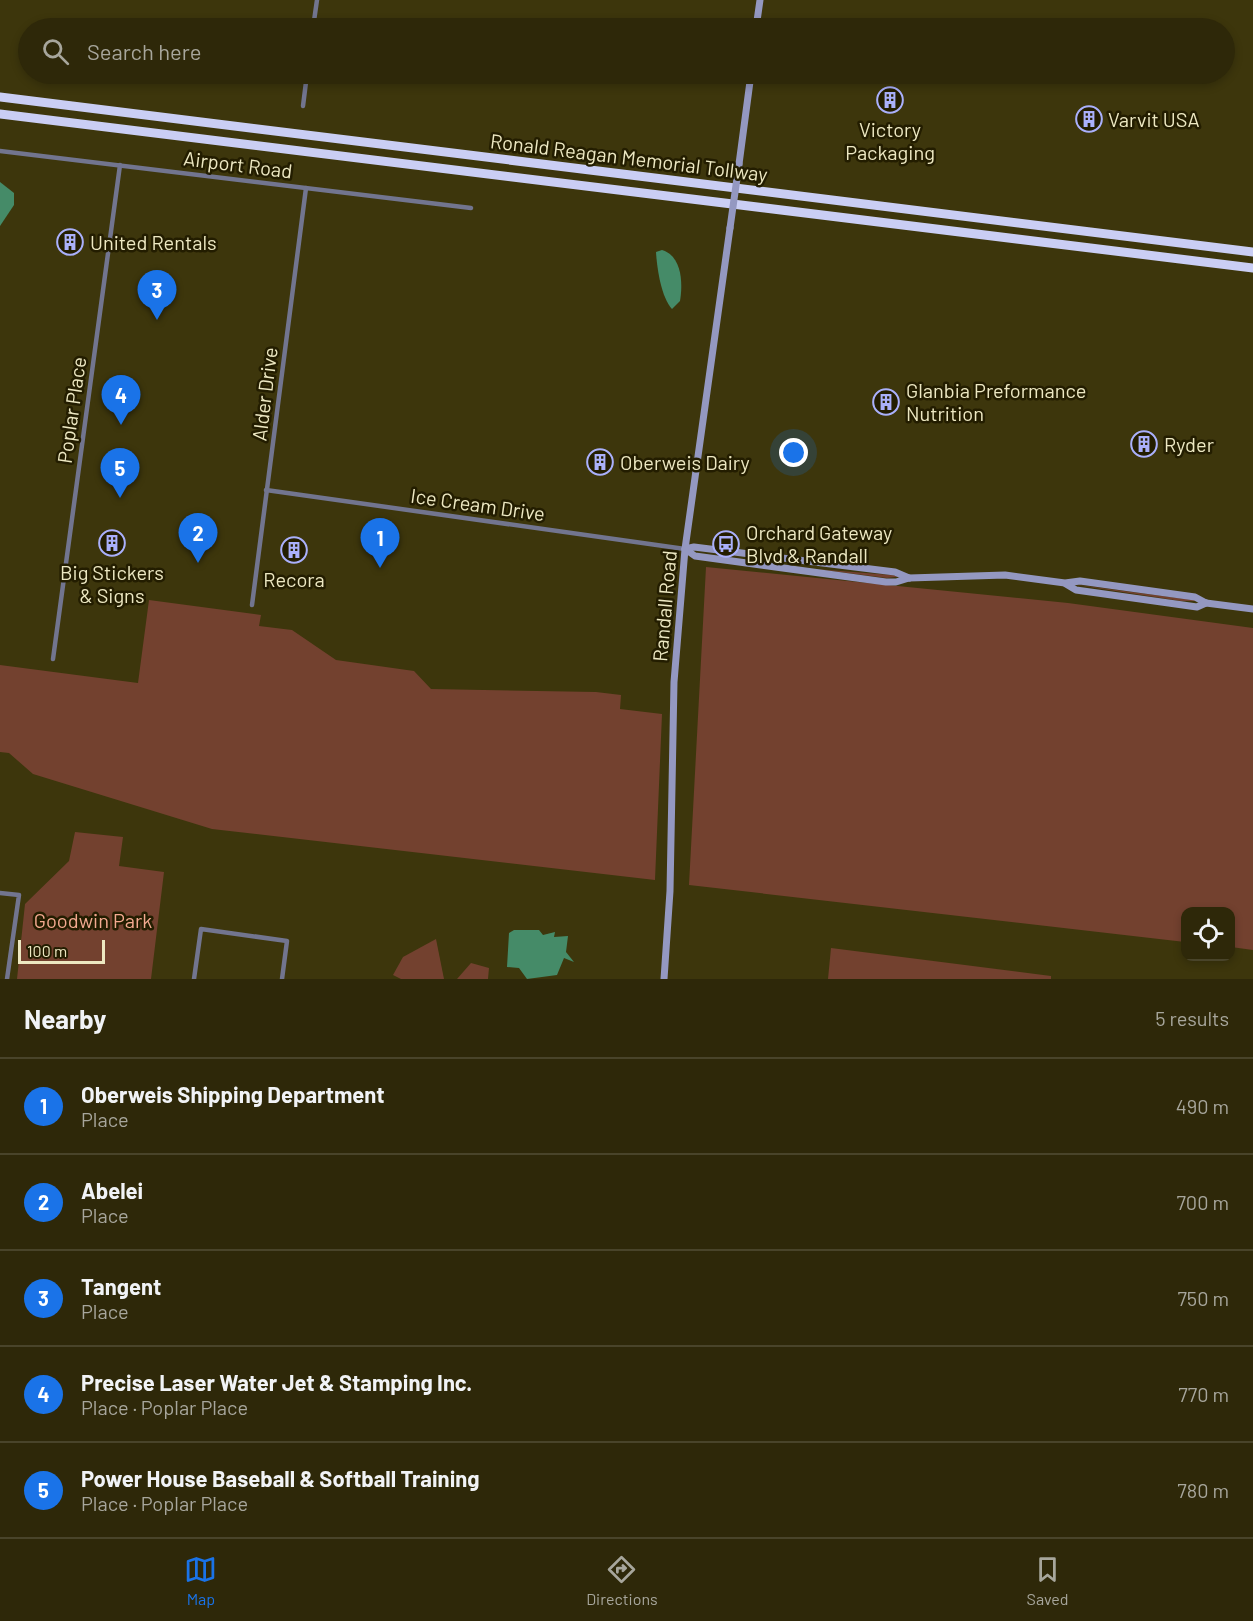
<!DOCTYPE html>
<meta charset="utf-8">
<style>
:root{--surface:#2e2809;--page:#363012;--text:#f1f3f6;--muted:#a7a69c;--line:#49442a;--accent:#1a73e8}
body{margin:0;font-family:Barlow,sans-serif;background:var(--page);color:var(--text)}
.controls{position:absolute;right:18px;bottom:18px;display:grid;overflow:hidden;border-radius:12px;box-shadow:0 3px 9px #0003}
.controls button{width:54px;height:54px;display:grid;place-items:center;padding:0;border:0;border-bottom:2px solid var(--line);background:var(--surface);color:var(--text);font:30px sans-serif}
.scale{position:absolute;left:18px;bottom:15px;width:87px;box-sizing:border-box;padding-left:6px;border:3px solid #ede8c2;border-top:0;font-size:16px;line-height:21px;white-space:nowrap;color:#ede8c2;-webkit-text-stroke:4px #231d00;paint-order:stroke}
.you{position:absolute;left:794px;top:453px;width:21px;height:21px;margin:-15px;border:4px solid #fff;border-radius:50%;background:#1a73e8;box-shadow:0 0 0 9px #1a73e833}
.badge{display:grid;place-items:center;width:39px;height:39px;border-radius:50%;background:var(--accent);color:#fff;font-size:20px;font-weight:700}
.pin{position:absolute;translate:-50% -50px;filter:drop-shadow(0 2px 3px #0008)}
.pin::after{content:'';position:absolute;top:32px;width:21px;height:18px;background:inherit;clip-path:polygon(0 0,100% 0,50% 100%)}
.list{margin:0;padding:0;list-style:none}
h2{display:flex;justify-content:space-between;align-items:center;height:78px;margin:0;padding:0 24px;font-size:26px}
h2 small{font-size:20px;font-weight:400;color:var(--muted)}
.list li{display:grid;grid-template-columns:39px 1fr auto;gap:18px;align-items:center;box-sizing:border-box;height:96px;padding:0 24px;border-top:2px solid var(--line)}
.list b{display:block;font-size:22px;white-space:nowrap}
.list p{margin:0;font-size:20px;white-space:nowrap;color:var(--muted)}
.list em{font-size:20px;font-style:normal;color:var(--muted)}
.icon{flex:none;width:33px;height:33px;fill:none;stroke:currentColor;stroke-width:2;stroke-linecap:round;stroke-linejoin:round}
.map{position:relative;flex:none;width:1253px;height:979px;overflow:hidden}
.search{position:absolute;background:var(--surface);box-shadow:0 3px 9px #0003;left:18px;right:18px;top:18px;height:66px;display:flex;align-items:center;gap:15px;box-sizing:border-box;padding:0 21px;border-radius:33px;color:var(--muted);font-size:22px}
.sheet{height:558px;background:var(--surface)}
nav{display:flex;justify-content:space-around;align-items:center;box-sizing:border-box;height:84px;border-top:2px solid var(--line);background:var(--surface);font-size:16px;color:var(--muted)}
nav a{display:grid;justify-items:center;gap:3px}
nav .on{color:var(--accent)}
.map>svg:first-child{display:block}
.green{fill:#73412f}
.water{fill:#458b68}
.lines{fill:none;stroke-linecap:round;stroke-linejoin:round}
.street{stroke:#72758f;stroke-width:4.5}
.secondary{stroke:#9498c1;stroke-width:7}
.highway{stroke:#cacef4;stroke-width:9}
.secondary-bridge{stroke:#9498c1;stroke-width:7}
.labels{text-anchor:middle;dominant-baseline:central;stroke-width:5;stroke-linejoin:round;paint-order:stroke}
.poi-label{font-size:20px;fill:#ede8c2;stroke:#231d00;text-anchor:start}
.street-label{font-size:20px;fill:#ede8c2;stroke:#231d00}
.park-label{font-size:20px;fill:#f4aa90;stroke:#231d00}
</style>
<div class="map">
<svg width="1253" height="979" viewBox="0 0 1253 979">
<rect width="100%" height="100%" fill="#3d360c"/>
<!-- green -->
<g class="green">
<path d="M706 567 1068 603 1253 628V950L1231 947 1230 912H1186L1185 942 689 885Z"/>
<path d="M816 569 903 576 887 578Z"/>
<path d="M1070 584 1201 601H1181Z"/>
<path d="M149 600 261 615 259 626 292 630 336 660 414 671 431 689 596 692 621 695 620 709 662 714 655 880 212 829 33 774 9 753 0 752V665L138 683Z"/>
<path d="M75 832 123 837 119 866 164 872 151 979H17L25 904 69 861Z"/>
<path d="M436 939 444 979H401L393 975 403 957Z"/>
<path d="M831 948 1051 976V979H828Z"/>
<path d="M471 963 489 968 488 979H457Z"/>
</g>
<!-- water -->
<g class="water">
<path d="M0 182 14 193V205L0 226Z"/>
<path d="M662 250C682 256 683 283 680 301L672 309C661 297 657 268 656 252Z"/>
<path d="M514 930H539L543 935 555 932 554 937 568 936 566 952 574 962 564 958 557 975 527 979 519 968 507 967 509 933Z"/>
</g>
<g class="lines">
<!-- street -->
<g class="street">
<path d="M313 28 317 0"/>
<path d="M303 106 307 74"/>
<path d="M0 151 471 208"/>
<path d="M266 490 685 549"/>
<path d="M252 605 306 188"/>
<path d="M53 659 120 165"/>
<path d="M0 893 19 895 7 979"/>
<path d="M194 979 201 929 287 941 282 979"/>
</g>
<!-- secondary -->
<g class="secondary">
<path d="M756 28 760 0"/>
<path d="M739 164 751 74"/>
<path d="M685 549 695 556 886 582H896L909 578 1005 575 1065 583 1080 581 1195 597 1206 603 1253 609"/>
<path d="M685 549 694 547 895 572 909 578"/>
<path d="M1066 584 1076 590 1197 607 1206 603"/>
<path d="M664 979 670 891 674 682 685 549 730 228"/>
</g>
<!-- highway -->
<g class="highway">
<path d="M0 97 1253 252"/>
<path d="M0 114 1253 268"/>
</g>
<!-- secondary-bridge -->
<path class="secondary-bridge" d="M730 228 739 164"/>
</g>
<!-- icons -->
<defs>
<g id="building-ring" transform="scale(1.35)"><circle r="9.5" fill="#231d00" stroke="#aab0fb" stroke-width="1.5"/><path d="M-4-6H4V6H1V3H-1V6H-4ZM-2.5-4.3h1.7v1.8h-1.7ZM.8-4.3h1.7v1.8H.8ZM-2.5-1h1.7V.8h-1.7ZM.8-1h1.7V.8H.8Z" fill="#aab0fb"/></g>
<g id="bus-ring" transform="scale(1.35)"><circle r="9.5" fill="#231d00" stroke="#aab0fb" stroke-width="1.5"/><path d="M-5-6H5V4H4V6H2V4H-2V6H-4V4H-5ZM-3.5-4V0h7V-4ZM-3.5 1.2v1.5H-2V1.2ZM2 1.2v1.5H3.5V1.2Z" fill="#aab0fb"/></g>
</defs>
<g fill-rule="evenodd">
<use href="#building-ring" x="890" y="100"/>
<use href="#building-ring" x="1089" y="119"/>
<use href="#building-ring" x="70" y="242"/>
<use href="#building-ring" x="886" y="402"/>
<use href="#building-ring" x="1144" y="444"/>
<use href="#building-ring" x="600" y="462"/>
<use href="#building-ring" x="112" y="543"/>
<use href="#bus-ring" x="726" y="544"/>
<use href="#building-ring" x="294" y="550"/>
</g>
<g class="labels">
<!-- poi labels -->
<g class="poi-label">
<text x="1108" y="119">Varvit USA</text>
<text x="890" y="129" text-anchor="middle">Victory<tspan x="890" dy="23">Packaging</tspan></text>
<text x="90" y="242">United Rentals</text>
<text x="906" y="390">Glanbia Preformance<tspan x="906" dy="23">Nutrition</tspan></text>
<text x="1164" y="444">Ryder</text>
<text x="620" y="462">Oberweis Dairy</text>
<text x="746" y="532">Orchard Gateway<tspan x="746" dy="23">Blvd &amp; Randall</tspan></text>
<text x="112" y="572" text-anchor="middle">Big Stickers<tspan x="112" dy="23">&amp; Signs</tspan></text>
<text x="294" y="579" text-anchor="middle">Recora</text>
</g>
<!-- street labels -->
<g class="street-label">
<text transform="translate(629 157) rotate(7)">Ronald Reagan Memorial Tollway</text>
<text transform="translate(238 164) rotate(7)">Airport Road</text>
<text transform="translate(264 394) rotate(-83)">Alder Drive</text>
<text transform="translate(71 410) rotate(-82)">Poplar Place</text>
<text transform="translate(478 504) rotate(8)">Ice Cream Drive</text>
<text transform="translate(664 606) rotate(-85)">Randall Road</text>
</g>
<!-- park labels -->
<g class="park-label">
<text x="93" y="920">Goodwin Park</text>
</g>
</g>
</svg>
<div class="controls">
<button><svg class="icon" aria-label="locate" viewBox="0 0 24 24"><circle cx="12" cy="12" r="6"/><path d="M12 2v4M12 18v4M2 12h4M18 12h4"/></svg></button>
</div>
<div class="scale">100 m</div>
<div class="you"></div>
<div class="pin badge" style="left:380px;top:568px">1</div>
<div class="pin badge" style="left:198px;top:563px">2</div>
<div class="pin badge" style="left:157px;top:320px">3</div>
<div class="pin badge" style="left:121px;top:425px">4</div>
<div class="pin badge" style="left:120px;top:498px">5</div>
<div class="search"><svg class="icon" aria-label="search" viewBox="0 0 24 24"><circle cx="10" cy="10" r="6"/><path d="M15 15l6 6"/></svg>Search here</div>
</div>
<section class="sheet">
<h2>Nearby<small>5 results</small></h2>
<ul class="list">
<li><span class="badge">1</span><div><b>Oberweis Shipping Department</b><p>Place</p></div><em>490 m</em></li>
<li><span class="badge">2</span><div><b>Abelei</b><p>Place</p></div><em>700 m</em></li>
<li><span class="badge">3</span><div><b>Tangent</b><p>Place</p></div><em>750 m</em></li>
<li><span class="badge">4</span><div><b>Precise Laser Water Jet &amp; Stamping Inc.</b><p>Place · Poplar Place</p></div><em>770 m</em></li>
<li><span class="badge">5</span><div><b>Power House Baseball &amp; Softball Training</b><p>Place · Poplar Place</p></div><em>780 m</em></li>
</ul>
</section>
<nav>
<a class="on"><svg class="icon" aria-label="map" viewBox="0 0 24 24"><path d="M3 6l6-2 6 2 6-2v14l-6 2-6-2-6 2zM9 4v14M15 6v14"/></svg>Map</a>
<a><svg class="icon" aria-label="directions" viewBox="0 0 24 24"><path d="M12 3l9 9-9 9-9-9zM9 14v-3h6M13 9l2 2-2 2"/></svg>Directions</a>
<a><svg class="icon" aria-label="saved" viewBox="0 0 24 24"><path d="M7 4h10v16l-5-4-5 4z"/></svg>Saved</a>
</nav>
